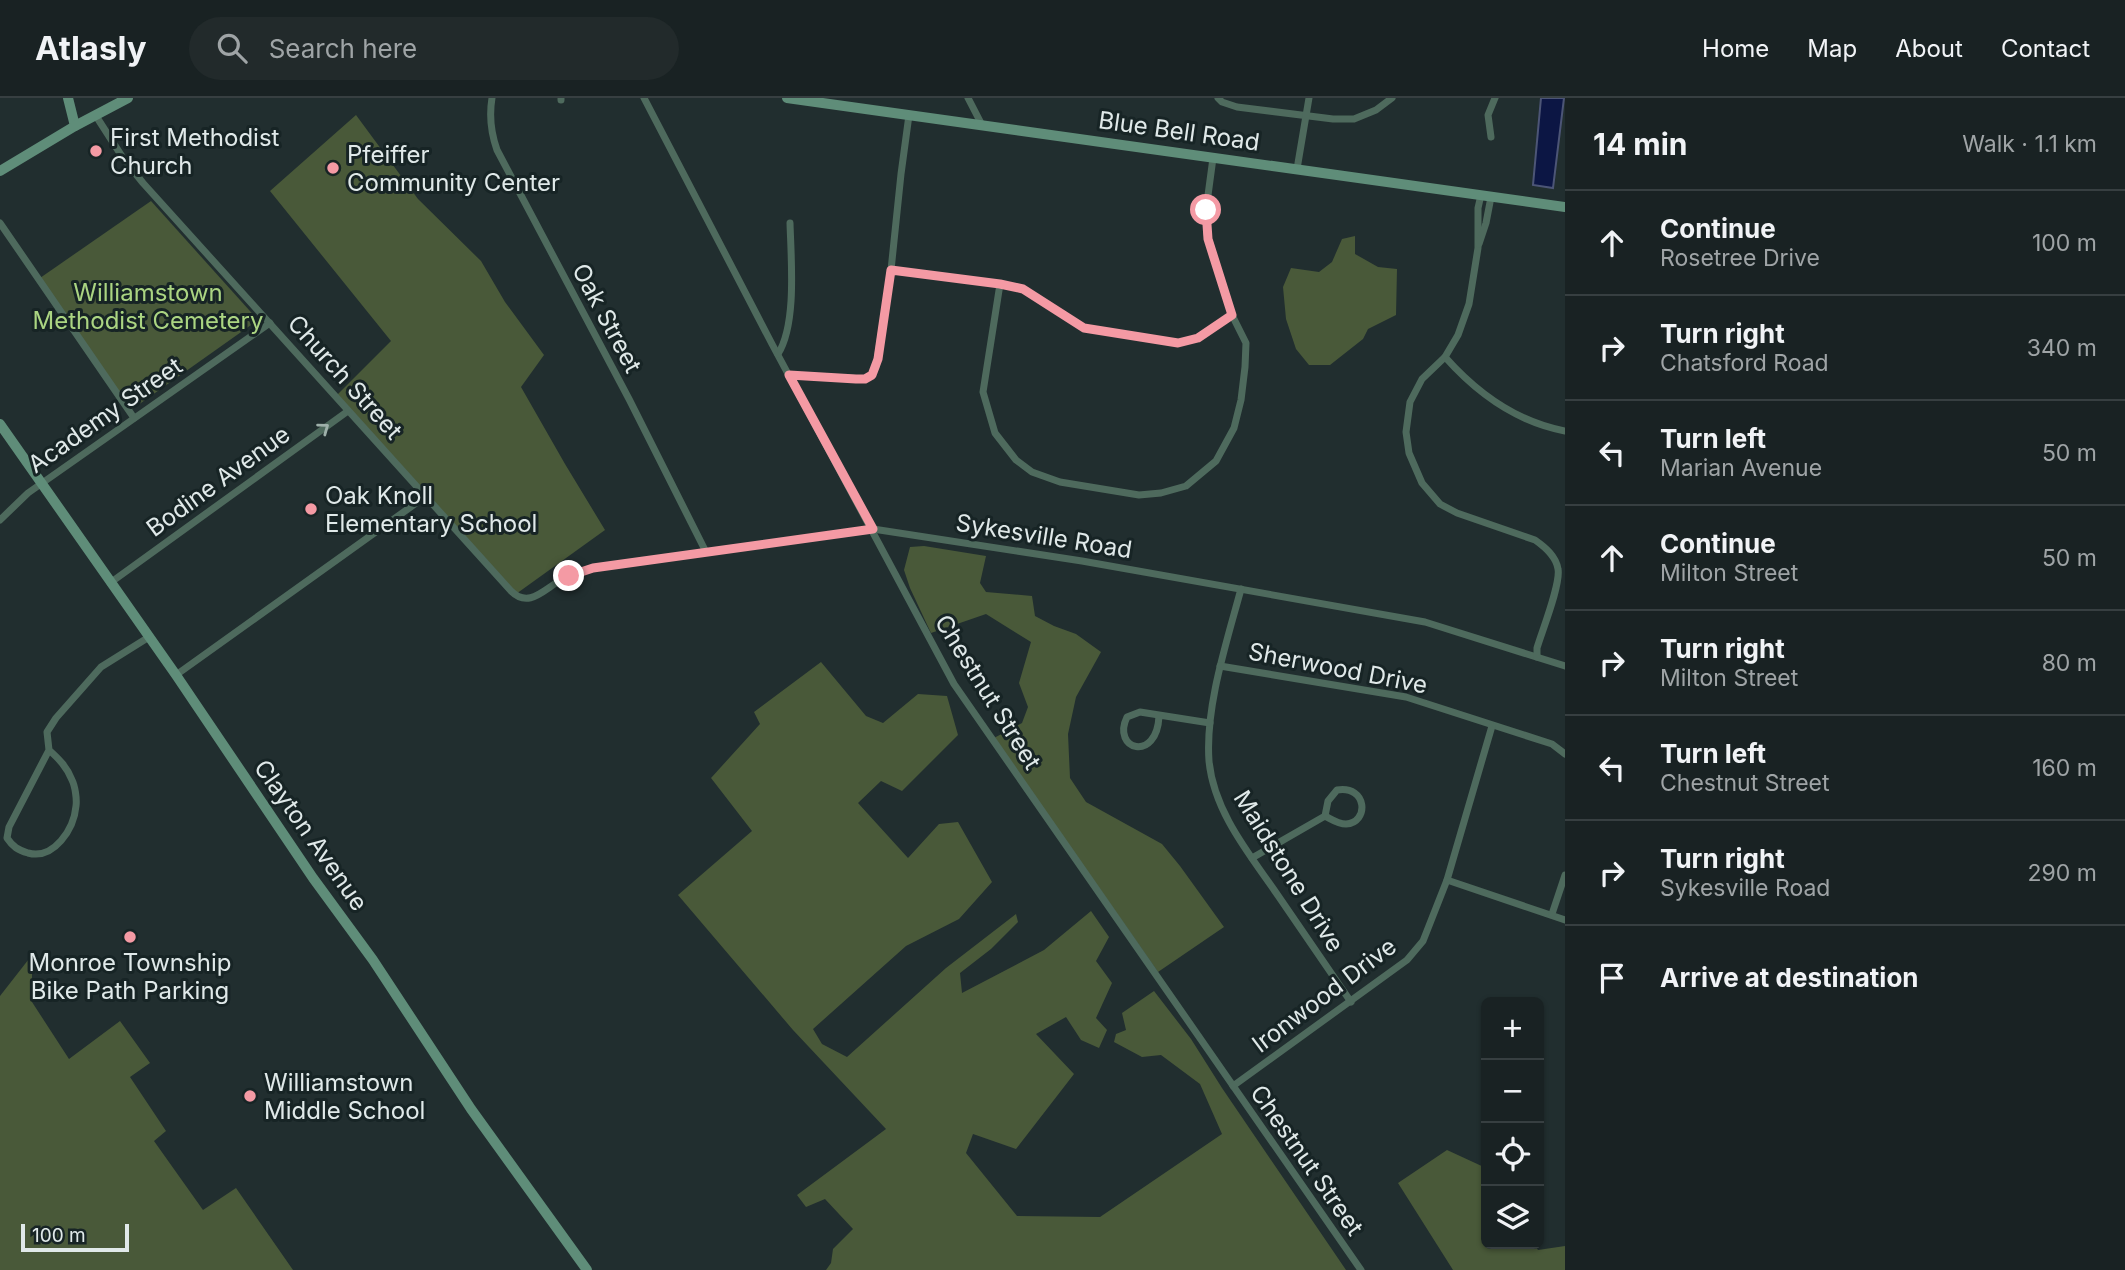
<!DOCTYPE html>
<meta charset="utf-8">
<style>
:root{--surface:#192223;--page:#222a2b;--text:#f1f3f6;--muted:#9fa4a6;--line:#373f41}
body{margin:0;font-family:Inter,sans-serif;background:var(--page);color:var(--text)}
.controls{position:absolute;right:21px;bottom:21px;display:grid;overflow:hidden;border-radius:10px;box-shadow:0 2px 5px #0004}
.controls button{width:63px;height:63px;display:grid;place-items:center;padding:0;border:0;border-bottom:2px solid var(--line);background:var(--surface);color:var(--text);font:35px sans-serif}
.scale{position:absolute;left:21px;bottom:18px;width:108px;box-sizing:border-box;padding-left:7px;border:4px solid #e0e9e9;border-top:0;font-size:19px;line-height:24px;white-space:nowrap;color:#e0e9e9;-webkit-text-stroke:5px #172425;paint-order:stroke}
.stop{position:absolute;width:21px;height:21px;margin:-16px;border:5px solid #f49aa4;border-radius:50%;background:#fff}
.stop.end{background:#f49aa4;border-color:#fff;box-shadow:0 2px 7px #0008}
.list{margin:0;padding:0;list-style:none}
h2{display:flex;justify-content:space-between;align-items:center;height:91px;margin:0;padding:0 28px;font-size:30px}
h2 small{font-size:23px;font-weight:400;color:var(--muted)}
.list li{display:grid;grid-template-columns:46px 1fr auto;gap:21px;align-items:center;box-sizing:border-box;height:105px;padding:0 28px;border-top:2px solid var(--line)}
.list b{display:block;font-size:26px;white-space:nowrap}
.list p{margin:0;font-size:23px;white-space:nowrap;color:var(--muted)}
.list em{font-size:23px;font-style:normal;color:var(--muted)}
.icon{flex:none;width:38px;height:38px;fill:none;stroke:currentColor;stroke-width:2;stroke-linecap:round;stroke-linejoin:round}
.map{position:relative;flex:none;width:1565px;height:1172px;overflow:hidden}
header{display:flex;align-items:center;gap:42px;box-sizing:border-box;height:98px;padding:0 35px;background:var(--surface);border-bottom:2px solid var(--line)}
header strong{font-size:33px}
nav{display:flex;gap:38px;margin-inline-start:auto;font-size:24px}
.search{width:490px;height:63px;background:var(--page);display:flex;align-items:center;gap:18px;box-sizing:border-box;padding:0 24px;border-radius:38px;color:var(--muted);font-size:26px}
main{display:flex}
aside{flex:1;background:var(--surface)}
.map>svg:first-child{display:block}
.green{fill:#495939}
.water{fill:#0c1644;stroke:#4c5576;stroke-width:2}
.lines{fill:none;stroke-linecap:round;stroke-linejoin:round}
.street{stroke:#4e6a5d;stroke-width:7}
.secondary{stroke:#5f8d79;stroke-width:10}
.oneway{stroke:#9eb0aa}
.route{stroke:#f49aa4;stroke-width:9}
.poi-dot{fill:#f49aa4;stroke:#172425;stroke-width:2.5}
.labels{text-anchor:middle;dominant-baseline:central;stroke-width:6;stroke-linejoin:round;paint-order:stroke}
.street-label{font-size:24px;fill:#e0e9e9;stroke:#172425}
.poi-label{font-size:24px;fill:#e0e9e9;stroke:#172425;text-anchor:start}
.park-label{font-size:24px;fill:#abd582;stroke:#172425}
</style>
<header>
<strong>Atlasly</strong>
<div class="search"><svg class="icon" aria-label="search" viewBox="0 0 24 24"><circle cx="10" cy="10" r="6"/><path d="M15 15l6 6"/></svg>Search here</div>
<nav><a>Home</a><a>Map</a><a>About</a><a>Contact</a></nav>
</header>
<main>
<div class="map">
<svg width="1565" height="1172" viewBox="0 0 1565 1172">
<rect width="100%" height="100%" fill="#212e2f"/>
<!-- green -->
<g class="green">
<path d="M356 17 418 101 481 163 505 204 544 257 521 289 565 366 605 432 516 496 334 300 391 243 270 93Z"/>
<path d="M151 103 258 222 131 312 40 180Z"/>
<path d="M1355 138V156L1378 169 1397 171 1396 217 1368 231 1363 241 1330 267H1309L1296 251 1286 221 1283 189 1291 170 1319 174 1332 164 1342 141Z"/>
<path d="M924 448 986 458 980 485 986 494 1032 498 1035 518 1054 528 1076 536 1101 554 1076 599 1068 636 1070 680 1086 704 1162 746 1180 768 1224 829 1158 874 994 640 1022 625 1028 609 1019 585 1031 544 986 516 931 535 910 490 904 472 910 449Z"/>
<path d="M821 564 866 618 883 625 918 596 947 598 958 637 902 693 881 683 858 705 908 760 939 726 958 724 992 784 959 821 906 848 813 931 822 946 847 959 946 870 1016 816 1018 824 991 851 960 875 962 895 1044 852 1091 813 1109 839 1096 863 1112 885 1096 920 1107 932 1099 950 1081 942 1066 919 1036 936 1074 976 1016 1051 973 1036 966 1055 1017 1118 1100 1119 1222 1036 1200 986 1161 957 1142 959 1114 944 1116 936 1126 932 1122 915 1154 893 1191 941 1222 990 1346 1172H826L831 1165 833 1151 853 1131 825 1101 806 1109 797 1097 886 1031 793 932 678 797 752 733 711 680 760 626 754 614Z"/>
<path d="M32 857V904L69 961 120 923 150 965 130 979 166 1033 154 1043 203 1112 236 1090 293 1172H0V898Z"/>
<path d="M1447 1052 1486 1070V1146H1534L1538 1152 1565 1148V1172H1453L1398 1085Z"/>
</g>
<!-- water -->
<path class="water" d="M1541 0H1564L1553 90 1533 87Z"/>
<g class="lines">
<!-- street -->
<g class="street">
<path d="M492 0C489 18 491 35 497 52L629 301 706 454"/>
<path d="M561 0V2"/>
<path d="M644 0 772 246 954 586 1361 1172"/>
<path d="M968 0 982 27"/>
<path d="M1218 0 1222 4 1237 9 1333 21H1354L1376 12 1392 0"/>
<path d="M96 18 123 60 143 85 511 493C529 511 544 491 561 482 571 476 582 473 593 470L873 431 1082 463 1425 524 1565 568"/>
<path d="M1491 39 1488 17 1495 0"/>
<path d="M1297 71 1309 0"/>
<path d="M1481 97 1478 110V150L1469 206 1458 237 1445 259 1422 281 1410 304 1406 334 1409 355 1422 385 1440 406 1457 415 1535 442C1545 449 1556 458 1558 471 1561 486 1542 533 1537 550V559"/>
<path d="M0 125 134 320"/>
<path d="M1479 146 1486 125 1491 99"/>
<path d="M891 172 1000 186 1023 191 1084 230 1178 245 1198 240 1232 217"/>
<path d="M1000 186 983 294 995 335 1016 362 1032 374 1060 384 1139 397 1161 395 1186 388 1216 363 1234 330 1241 302 1245 269 1246 245 1232 217 1207 136 1206 112 1213 60"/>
<path d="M778 256C797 226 791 161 790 125"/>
<path d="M1445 259C1477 295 1517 324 1565 333"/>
<path d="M789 277 865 281 872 277 876 269 891 172 901 76 909 17"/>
<path d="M0 422 28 395 270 225"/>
<path d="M110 485 348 313"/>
<path d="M1241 491C1227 543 1205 609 1209 663 1214 715 1251 758 1279 799 1303 834 1327 869 1351 904"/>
<path d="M1220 568 1406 599 1552 646 1565 656"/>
<path d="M176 577 426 398"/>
<path d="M1159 618C1157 665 1111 652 1127 619L1140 614 1210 625"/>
<path d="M49 652C59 661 67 669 72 682 75 688 77 701 76 708 74 731 54 762 28 755 18 752 13 749 7 740L9 729 49 652 47 634 56 620 101 569 149 539"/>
<path d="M1252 760 1325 718 1328 703 1337 692C1368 687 1369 725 1346 726 1338 726 1331 721 1325 718"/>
<path d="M1447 782 1565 822"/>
<path d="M1552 816 1565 777"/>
<path d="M1233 988 1407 862 1423 843 1447 782 1492 628"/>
</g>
<!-- secondary -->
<g class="secondary">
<path d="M68 0 75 28"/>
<path d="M787 0 1565 109"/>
<path d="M0 73 75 28 128 0"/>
<path d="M0 326 176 577 313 780 373 862 471 1011 587 1172"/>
</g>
</g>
<!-- one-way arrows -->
<defs><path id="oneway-chevron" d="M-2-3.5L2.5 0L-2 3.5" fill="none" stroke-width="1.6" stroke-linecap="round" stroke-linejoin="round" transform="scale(1.75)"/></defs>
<use class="oneway" href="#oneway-chevron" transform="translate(324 330) rotate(-36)"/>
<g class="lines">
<!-- route -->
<path class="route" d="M569 478 593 470 873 431 789 277 856 281H865L872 277 878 261 891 172 1000 186 1023 191 1084 230 1178 245 1198 240 1232 217 1208 141 1206 112"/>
</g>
<!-- markers -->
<g class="poi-dot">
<circle cx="96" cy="53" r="7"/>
<circle cx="333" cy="70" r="7"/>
<circle cx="311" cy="411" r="7"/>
<circle cx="130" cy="839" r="7"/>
<circle cx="250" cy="998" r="7"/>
</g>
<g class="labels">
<!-- street labels -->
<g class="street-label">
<text transform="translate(1179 33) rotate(8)">Blue Bell Road</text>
<text transform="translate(607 220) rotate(62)">Oak Street</text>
<text transform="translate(345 279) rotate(48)">Church Street</text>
<text transform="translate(105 317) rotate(-35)">Academy Street</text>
<text transform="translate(218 383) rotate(-36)">Bodine Avenue</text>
<text transform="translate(1044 438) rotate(9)">Sykesville Road</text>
<text transform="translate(1338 570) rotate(11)">Sherwood Drive</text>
<text transform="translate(988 594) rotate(58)">Chestnut Street</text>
<text transform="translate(311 737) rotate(55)">Clayton Avenue</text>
<text transform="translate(1289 773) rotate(58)">Maidstone Drive</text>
<text transform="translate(1324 897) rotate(-37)">Ironwood Drive</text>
<text transform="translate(1307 1062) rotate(55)">Chestnut Street</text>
</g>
<!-- poi labels -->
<g class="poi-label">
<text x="110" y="39">First Methodist<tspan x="110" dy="28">Church</tspan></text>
<text x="347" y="56">Pfeiffer<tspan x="347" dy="28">Community Center</tspan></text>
<text x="325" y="397">Oak Knoll<tspan x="325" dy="28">Elementary School</tspan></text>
<text x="130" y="864" text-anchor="middle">Monroe Township<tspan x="130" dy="28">Bike Path Parking</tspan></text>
<text x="264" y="984">Williamstown<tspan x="264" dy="28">Middle School</tspan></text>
</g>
<!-- park labels -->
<g class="park-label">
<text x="148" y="194">Williamstown<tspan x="148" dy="28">Methodist Cemetery</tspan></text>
</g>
</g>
</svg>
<div class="controls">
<button>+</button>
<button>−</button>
<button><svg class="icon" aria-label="locate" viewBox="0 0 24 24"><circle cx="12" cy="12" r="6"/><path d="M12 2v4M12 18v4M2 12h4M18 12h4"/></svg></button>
<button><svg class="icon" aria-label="layers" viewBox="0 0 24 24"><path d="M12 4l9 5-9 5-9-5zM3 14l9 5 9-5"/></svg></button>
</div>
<div class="scale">100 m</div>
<div class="stop" style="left:1206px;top:112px"></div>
<div class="stop end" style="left:569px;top:478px"></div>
</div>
<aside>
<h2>14 min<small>Walk · 1.1 km</small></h2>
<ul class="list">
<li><svg class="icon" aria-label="ahead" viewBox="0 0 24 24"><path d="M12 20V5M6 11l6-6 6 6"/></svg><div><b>Continue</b><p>Rosetree Drive</p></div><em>100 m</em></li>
<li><svg class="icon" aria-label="right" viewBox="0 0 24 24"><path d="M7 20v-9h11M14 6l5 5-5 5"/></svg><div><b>Turn right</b><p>Chatsford Road</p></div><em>340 m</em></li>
<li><svg class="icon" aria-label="left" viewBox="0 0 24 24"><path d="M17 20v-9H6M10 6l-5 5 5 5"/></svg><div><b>Turn left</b><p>Marian Avenue</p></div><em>50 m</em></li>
<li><svg class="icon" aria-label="ahead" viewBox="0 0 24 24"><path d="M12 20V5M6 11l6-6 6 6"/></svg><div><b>Continue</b><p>Milton Street</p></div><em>50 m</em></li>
<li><svg class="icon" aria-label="right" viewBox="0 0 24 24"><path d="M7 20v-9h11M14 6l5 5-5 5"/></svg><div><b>Turn right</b><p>Milton Street</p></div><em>80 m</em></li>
<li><svg class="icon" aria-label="left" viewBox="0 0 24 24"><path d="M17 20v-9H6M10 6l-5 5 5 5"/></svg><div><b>Turn left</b><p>Chestnut Street</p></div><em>160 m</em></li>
<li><svg class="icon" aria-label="right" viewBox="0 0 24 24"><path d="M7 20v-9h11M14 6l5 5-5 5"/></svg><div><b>Turn right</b><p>Sykesville Road</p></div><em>290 m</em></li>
<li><svg class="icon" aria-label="arrive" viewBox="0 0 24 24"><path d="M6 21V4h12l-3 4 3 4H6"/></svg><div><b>Arrive at destination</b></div></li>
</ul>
</aside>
</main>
